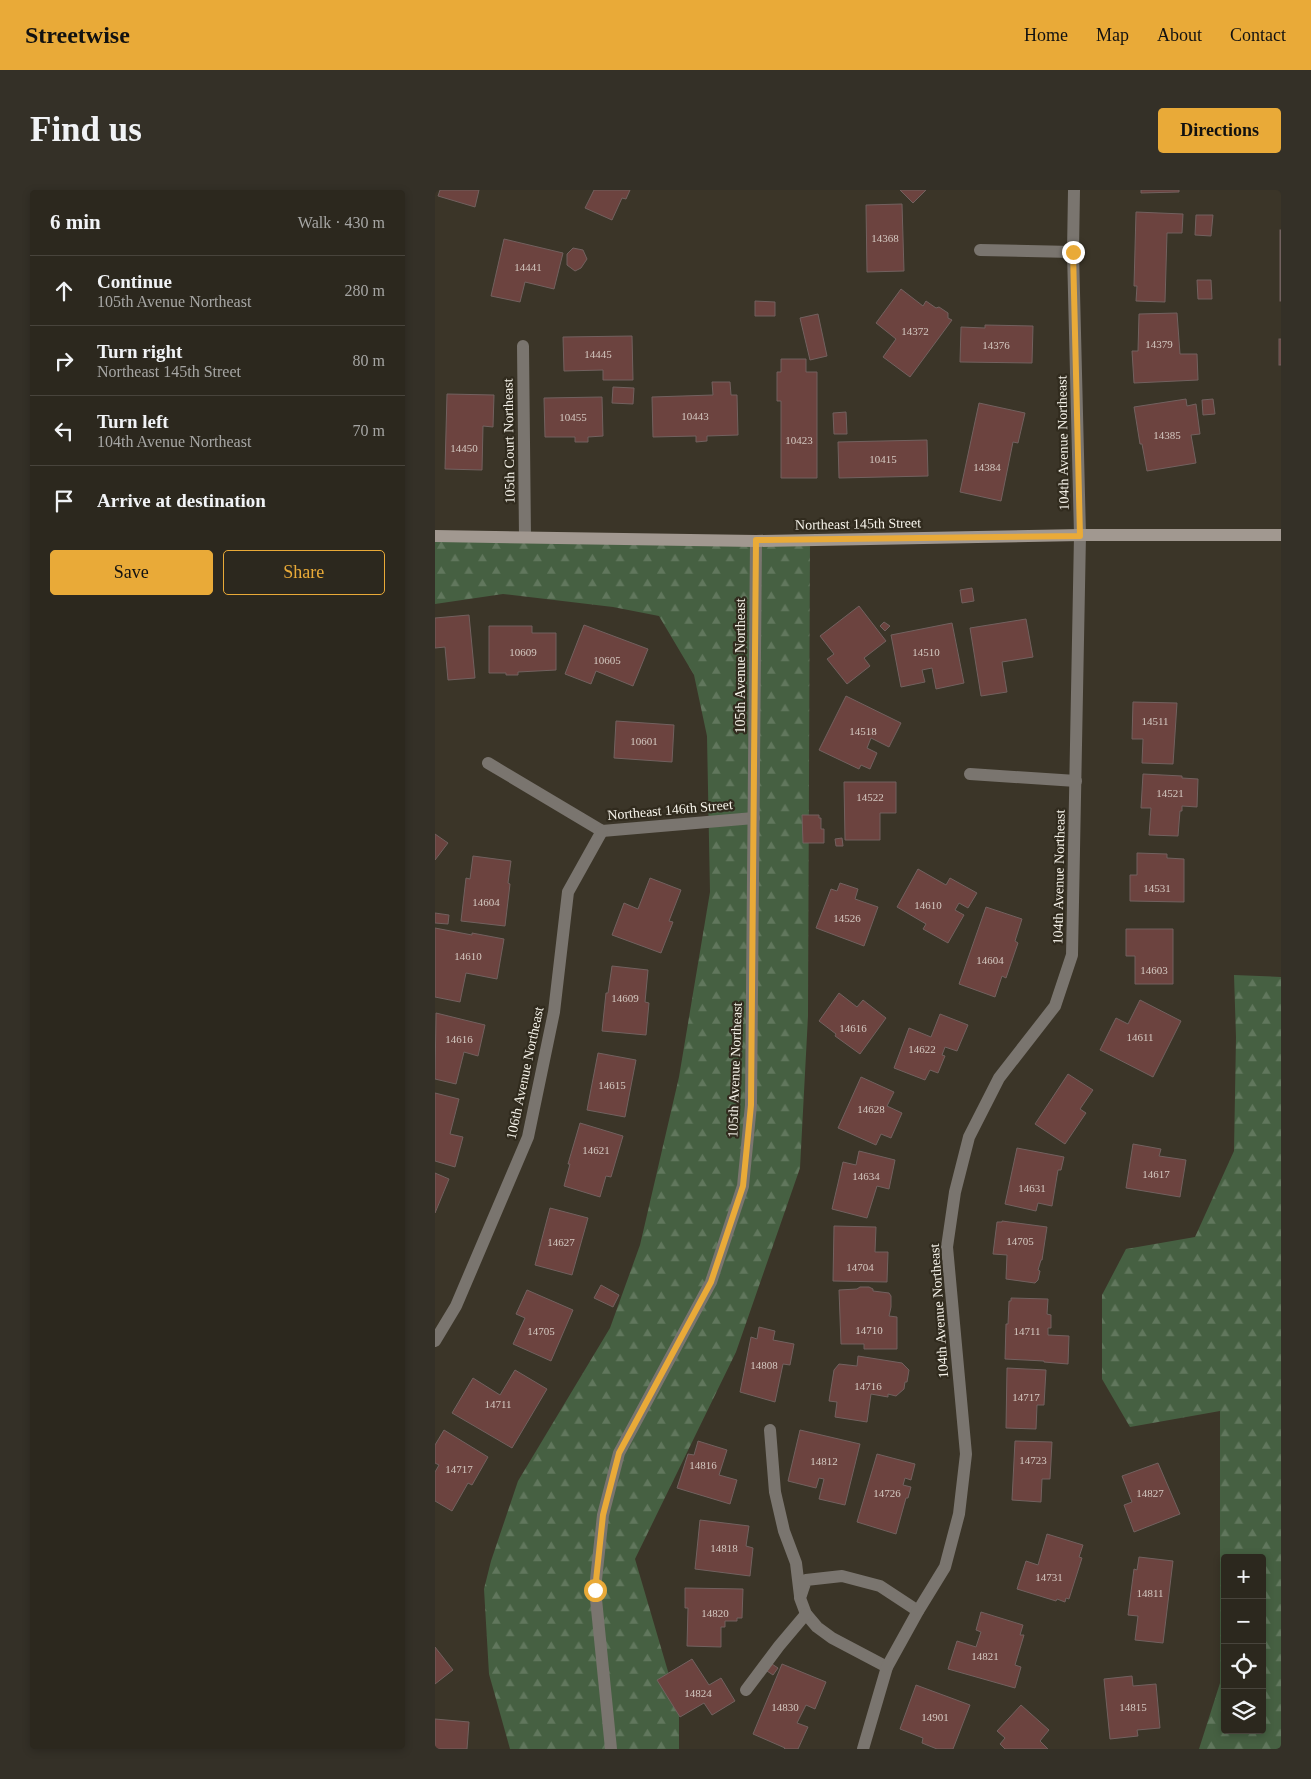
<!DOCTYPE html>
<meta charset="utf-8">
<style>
:root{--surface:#2c281e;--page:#343027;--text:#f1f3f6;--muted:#a6a6a4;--line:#48443c;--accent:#e9aa38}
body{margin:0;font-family:"Times New Roman",serif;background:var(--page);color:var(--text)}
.controls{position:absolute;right:15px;bottom:15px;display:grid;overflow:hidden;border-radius:5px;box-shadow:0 2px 8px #0003}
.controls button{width:45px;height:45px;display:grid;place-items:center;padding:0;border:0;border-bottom:1px solid var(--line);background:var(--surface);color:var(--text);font:25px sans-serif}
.stop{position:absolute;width:15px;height:15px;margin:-11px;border:4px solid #e9aa38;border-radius:50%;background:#fff}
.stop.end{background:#e9aa38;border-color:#fff;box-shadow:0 1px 5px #0008}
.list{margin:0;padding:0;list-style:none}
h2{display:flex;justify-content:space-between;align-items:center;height:65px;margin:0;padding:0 20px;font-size:21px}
h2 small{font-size:16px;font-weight:400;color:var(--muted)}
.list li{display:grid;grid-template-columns:32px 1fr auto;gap:15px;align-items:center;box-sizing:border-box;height:70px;padding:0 20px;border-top:1px solid var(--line)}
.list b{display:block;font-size:19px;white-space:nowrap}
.list p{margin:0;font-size:16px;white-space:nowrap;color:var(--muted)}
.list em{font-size:16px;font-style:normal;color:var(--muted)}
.actions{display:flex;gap:10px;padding:15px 20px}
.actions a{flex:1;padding:11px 0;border:1px solid var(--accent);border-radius:5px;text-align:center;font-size:18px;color:var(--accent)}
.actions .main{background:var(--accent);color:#111}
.icon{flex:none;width:28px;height:28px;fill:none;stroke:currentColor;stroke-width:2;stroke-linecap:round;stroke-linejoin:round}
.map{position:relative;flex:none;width:846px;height:1559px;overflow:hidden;border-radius:5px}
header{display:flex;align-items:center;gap:30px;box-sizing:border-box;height:70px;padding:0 25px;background:var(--accent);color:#111}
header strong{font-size:24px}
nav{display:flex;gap:28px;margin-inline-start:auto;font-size:18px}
.intro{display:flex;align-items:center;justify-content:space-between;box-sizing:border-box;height:120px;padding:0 30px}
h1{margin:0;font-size:35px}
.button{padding:12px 22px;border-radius:5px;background:var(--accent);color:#111;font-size:18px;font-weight:700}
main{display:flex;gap:30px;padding:0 30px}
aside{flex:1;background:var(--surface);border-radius:5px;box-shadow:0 2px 8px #0003}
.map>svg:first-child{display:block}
.forest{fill:url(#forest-firs);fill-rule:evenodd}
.building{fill:#6c433f;stroke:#72615f}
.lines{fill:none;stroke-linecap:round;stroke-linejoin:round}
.street{stroke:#7a756f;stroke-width:12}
.secondary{stroke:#a19890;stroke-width:12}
.route{stroke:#e9aa38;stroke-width:6}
.labels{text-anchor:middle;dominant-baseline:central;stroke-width:4.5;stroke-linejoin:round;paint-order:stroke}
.number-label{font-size:11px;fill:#d4c8c0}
.street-label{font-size:14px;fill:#f7f4eb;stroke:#312b1e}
</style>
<header>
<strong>Streetwise</strong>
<nav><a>Home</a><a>Map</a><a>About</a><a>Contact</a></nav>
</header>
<div class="intro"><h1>Find us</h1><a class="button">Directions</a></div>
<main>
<aside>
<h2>6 min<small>Walk · 430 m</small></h2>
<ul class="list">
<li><svg class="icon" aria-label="ahead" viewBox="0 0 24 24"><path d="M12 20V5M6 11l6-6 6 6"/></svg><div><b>Continue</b><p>105th Avenue Northeast</p></div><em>280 m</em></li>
<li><svg class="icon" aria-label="right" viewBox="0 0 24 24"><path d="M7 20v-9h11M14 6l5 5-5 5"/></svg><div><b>Turn right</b><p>Northeast 145th Street</p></div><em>80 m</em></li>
<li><svg class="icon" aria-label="left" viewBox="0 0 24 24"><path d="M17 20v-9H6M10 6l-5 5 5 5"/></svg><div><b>Turn left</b><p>104th Avenue Northeast</p></div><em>70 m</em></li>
<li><svg class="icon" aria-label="arrive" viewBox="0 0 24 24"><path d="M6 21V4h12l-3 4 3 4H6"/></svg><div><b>Arrive at destination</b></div></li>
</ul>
<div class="actions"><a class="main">Save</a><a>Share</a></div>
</aside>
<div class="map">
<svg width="846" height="1559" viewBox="0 0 846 1559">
<defs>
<pattern id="forest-firs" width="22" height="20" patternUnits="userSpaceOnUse" patternTransform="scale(1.25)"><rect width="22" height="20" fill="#466042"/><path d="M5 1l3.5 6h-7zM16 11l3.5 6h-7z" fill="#61775d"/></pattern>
</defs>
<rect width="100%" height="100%" fill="#3b3528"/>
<!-- forest -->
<g class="forest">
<path d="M0 346 375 350 373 826 365 978 301 1162 200 1369 244 1519V1559H75L54 1484 49 1399 56 1371 83 1291 175 1138 205 1055 244 887 275 702 272 546 259 485 224 426 178 417 68 404 0 414Z"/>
<path d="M799 785 846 787V1559H764L785 1493V1221L695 1237 667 1189V1105L691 1059 760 1047 799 961 801 847ZM790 1368H827V1540H790Z"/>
</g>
<!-- building -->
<g class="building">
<path d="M5 0H44L40 17 3 6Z"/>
<path d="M159 0H195L191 9 187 8 177 30 150 18Z"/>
<path d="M465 0H491L478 13Z"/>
<path d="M706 0H744V2L706 3Z"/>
<path d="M467 14 469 81 432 82 431 15Z"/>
<path d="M701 22 748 24 747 43H732L730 112 701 111 702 96H699Z"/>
<path d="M761 25H778L776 46 760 45Z"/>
<rect x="845" y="40" width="1" height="71"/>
<path d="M69 49 128 63 119 99 90 92 85 112 56 106Z"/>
<path d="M138 58 148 60 152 69 146 78 140 81 132 75V64Z"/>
<path d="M762 90H776L777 109H763Z"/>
<path d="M466 99 488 116 491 111 501 118 504 117 513 123V128L517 130 475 187 448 167 461 149 441 133Z"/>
<path d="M320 111 340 112V126H320Z"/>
<path d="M742 123 745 164H762L763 190 699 193 697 161H703L704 124Z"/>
<path d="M383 124 392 166 375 170 365 128Z"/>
<path d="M550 135 598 136 597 173 525 172 526 137 550 138Z"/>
<path d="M197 146 198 190H168V180L129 181 128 147Z"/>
<rect x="844" y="149" width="2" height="26"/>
<path d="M346 169H371V182H382V288H346V211H342V182H346Z"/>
<path d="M277 192H295L296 205H302L303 245 272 246V251L261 252V246L218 247 217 207 278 205Z"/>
<path d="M178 197 199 198 198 214 177 213Z"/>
<path d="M12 204 59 205 58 237 48 236 47 280 10 279Z"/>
<path d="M167 207 168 246 153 247V252H140V247H110L109 208Z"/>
<path d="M751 209 752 216 761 214 765 244 756 245 761 273 712 281 707 254H705L699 217Z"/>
<path d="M778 209 780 224 768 225 767 210Z"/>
<path d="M544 213 590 223 583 253 578 252 566 311 525 302Z"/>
<path d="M411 222 412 244H399L398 223Z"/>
<path d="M492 250 493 286 404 288 403 252Z"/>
<path d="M537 398 539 411 527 413 525 400Z"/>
<path d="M424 416 451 451 429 468 435 476 412 494 392 469 399 464 385 446Z"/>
<path d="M34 425 40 488 13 490 10 457 0 458V428Z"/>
<path d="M591 429 598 467 567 472 572 502 546 506 535 438Z"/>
<path d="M449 432 455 436 450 441 445 436Z"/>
<path d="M517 433 529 493 501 499 497 478 487 480 490 492 466 497 456 445Z"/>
<path d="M149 435 213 459 198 496 161 481 156 494 130 484Z"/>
<path d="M54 436H97V443H121V480L83 482V485H71V483H54Z"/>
<path d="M411 506 466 533 454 557 436 548 432 558 442 563 435 579 426 575 424 579 384 560Z"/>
<path d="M698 512 742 513 738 574 707 573 708 549H697Z"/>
<path d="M181 531 239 535 237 572 179 568Z"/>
<path d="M708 584 747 586V588L763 589 762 617 747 616V621H745L743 646 714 645 716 618H706Z"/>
<path d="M409 592H461V623H445V650H410Z"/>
<path d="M367 625H384V628H386V639H389V653H368Z"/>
<path d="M0 644 13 653 0 670Z"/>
<path d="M407 648 408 656H401L400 649Z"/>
<path d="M702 663 732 664V668L749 669V712L695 711V685H702Z"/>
<path d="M38 666 76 671 73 693 75 694 70 736 26 731 31 688 35 689Z"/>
<path d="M483 679 511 695 515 688 542 703 533 718 524 713 520 720 529 725 513 753 488 739 491 734 462 717Z"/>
<path d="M215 688 246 700 234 731 238 732 226 763 177 745 189 713 203 719Z"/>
<path d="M405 693 423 699 420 709 443 717 429 756 381 738 396 699 402 701Z"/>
<path d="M551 717 587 729 580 751 583 753 571 788 567 786 560 807 524 794Z"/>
<path d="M0 723 14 725 13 734 0 733Z"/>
<path d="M0 738 37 745V743L69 749 62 789 31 783 25 812 0 807Z"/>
<path d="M691 739H738V794H700V766H691Z"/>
<path d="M177 776 213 780 210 812 214 813 211 845 167 841 171 803H173Z"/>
<path d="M404 803 422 817 428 810 451 828 425 864 400 846 401 844 384 831Z"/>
<path d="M705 810 746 831 718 887 665 860 681 828 693 834Z"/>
<path d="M1 823 50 835 43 866 29 862 21 894 0 889Z"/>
<path d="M505 824 533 835 522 861 510 857 507 865 510 866 503 883 495 880 490 890 459 878 474 838 496 847Z"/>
<path d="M163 863 201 870 190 927 152 920Z"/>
<path d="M633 884 658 900 645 919 651 923 630 954 600 934Z"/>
<path d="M426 887 459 902 452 916 467 923 456 948 446 944 441 955 403 938Z"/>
<path d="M0 903 24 909 15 944 28 947 20 977 0 971Z"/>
<path d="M145 933 188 946 176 987 171 986 165 1007 129 996 135 974H133Z"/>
<path d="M698 954 726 959 724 966 751 970 745 1007 691 998Z"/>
<path d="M582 958 629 967 626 980H623L617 1016 603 1013 601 1021 570 1014Z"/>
<path d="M424 961 460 970 454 999 442 996 432 1028 397 1019 408 972 421 975Z"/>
<path d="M0 983 14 989 0 1023Z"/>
<path d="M115 1018 153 1028 137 1085 100 1075Z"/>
<path d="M567 1031 612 1037 607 1070H606L603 1080 605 1081 603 1090 600 1093 571 1089 572 1065 558 1064 562 1032H567Z"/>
<path d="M399 1036 441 1037 440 1062H453L452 1092 398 1091Z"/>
<path d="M166 1095 184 1105 178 1117 159 1108Z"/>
<path d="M425 1097H434L438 1099V1101L454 1103 456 1106V1117L454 1126 462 1127V1159H429V1154H406L404 1100 422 1099Z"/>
<path d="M92 1100 138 1120 116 1171 78 1154 90 1128 81 1124Z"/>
<path d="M576 1108 613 1109 612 1124 616 1125V1138H613V1145L634 1146 633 1174 609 1172V1171L570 1169 571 1134H573L574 1111H576Z"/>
<path d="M324 1137 340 1141 338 1150 359 1154 355 1175 348 1174 340 1212 305 1202 316 1147 322 1149Z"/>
<path d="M423 1166 467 1173 474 1180 472 1192H470L469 1199 461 1206 453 1204V1207L436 1204 432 1232 400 1227 402 1212 394 1211 399 1180 404 1174 422 1176Z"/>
<path d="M572 1178 611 1180 609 1215H602L601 1239 571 1238Z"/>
<path d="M80 1180 112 1199 77 1258 17 1223 38 1188 65 1205Z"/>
<path d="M9 1240 53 1267 37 1295 33 1293 17 1321 0 1311V1282L4 1275 0 1273V1255Z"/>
<path d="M365 1240 425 1254 410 1315 384 1309 389 1289 384 1288 381 1298 353 1291Z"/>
<path d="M263 1251 292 1260 284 1285 302 1290 295 1314 242 1298 253 1264 259 1265Z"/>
<path d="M580 1251 617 1252 615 1289H607L606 1312 577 1310Z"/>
<path d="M442 1264 480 1274 476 1290 470 1288 468 1295 476 1297 473 1308H471L461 1344 422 1332Z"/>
<path d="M723 1273 745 1324 699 1342 689 1315 697 1312 687 1286Z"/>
<path d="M265 1330 314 1336 311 1356 318 1358 315 1386 260 1379Z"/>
<path d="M612 1344 648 1355 644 1367 647 1368 634 1409 631 1408 630 1412 622 1409 621 1411 582 1399 591 1371 603 1375Z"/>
<path d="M704 1367 738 1371 728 1453 700 1450 703 1426 693 1425 699 1379 702 1380Z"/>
<path d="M250 1398 308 1399 307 1428H302V1431H290V1437H286V1457L252 1456 253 1418H250Z"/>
<path d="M546 1422 588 1435 585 1445H589L580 1475 586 1477 580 1498 513 1479 522 1451 541 1457 546 1442 541 1440Z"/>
<path d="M0 1457 18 1480 0 1494Z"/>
<path d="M257 1469 274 1495 286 1488 300 1511 277 1525 269 1513 245 1527 222 1490Z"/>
<path d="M337 1474 343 1478 338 1485 332 1481Z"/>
<path d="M347 1474 391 1492 380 1519 371 1515 362 1533 373 1537 363 1559H349L350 1558 318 1544Z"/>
<path d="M697 1486 698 1496 721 1494 725 1538 702 1540 703 1546 675 1549 669 1489Z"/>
<path d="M481 1495 535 1515 518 1559H502L487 1553 488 1548 465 1539Z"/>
<path d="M586 1515 614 1540 605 1551 613 1559H570L565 1554 570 1548 562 1541Z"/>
<path d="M0 1529 34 1532 32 1559H0Z"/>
</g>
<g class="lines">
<!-- street -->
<g class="street">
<path d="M545 60 638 62"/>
<path d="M88 156 90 347"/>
<path d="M53 573 167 641 319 628"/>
<path d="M535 584 641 591"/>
<path d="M0 1151 21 1116 93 947 119 822 133 702 167 641"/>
<path d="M335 1240 340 1302 349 1341 361 1373 365 1406"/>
<path d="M452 1477 397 1448 382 1437 371 1424 365 1408 371 1390 407 1386 445 1396 483 1421"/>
<path d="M311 1500 344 1456 371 1424"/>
<path d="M176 1559 160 1399 168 1325 184 1263 276 1092 308 996 316 915 321 351"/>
<path d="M428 1559 452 1477 483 1421 510 1377 524 1324 531 1264 512 1057 520 1002 534 947 564 888 620 816 637 765 645 345 638 62 639 0"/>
</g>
<!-- secondary -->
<path class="secondary" d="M0 346 321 351 645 345H846"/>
</g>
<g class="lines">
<!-- route -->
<path class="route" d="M160 1400 168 1325 184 1263 276 1092 308 996 316 915 321 350 645 346 638 62"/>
</g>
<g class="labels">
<!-- number labels -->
<g class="number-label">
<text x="450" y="48">14368</text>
<text x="93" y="77">14441</text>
<text x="480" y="141">14372</text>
<text x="724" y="154">14379</text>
<text x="561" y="155">14376</text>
<text x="163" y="164">14445</text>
<text x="260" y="226">10443</text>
<text x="138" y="227">10455</text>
<text x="732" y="245">14385</text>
<text x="364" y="250">10423</text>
<text x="29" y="258">14450</text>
<text x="448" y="269">10415</text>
<text x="552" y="277">14384</text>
<text x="88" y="462">10609</text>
<text x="491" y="462">14510</text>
<text x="172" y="470">10605</text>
<text x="720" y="531">14511</text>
<text x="428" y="541">14518</text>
<text x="209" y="551">10601</text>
<text x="735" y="603">14521</text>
<text x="435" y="607">14522</text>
<text x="722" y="698">14531</text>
<text x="51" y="712">14604</text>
<text x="493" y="715">14610</text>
<text x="412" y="728">14526</text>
<text x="33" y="766">14610</text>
<text x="555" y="770">14604</text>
<text x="719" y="780">14603</text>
<text x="190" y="808">14609</text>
<text x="418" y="838">14616</text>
<text x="705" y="847">14611</text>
<text x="24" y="849">14616</text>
<text x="487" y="859">14622</text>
<text x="177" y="895">14615</text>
<text x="436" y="919">14628</text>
<text x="161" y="960">14621</text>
<text x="721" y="984">14617</text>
<text x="431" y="986">14634</text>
<text x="597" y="998">14631</text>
<text x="585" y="1051">14705</text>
<text x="126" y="1052">14627</text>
<text x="425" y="1077">14704</text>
<text x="434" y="1140">14710</text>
<text x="106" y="1141">14705</text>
<text x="592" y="1141">14711</text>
<text x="329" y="1175">14808</text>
<text x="433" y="1196">14716</text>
<text x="591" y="1207">14717</text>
<text x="63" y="1214">14711</text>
<text x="598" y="1270">14723</text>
<text x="389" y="1271">14812</text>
<text x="268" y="1275">14816</text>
<text x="24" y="1279">14717</text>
<text x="452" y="1303">14726</text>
<text x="715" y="1303">14827</text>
<text x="289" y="1358">14818</text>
<text x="614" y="1387">14731</text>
<text x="715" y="1403">14811</text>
<text x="280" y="1423">14820</text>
<text x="550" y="1466">14821</text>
<text x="263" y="1503">14824</text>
<text x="350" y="1517">14830</text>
<text x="698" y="1517">14815</text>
<text x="500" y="1527">14901</text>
</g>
<!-- street labels -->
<g class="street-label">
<text transform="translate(74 251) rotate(-91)">105th Court Northeast</text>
<text transform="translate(628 253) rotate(-91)">104th Avenue Northeast</text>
<text transform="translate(423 334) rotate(-1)">Northeast 145th Street</text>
<text transform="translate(305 476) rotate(-90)">105th Avenue Northeast</text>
<text transform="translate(235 620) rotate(-5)">Northeast 146th Street</text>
<text transform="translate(624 687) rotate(-89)">104th Avenue Northeast</text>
<text transform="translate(300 880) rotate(-88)">105th Avenue Northeast</text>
<text transform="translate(90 883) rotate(-78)">106th Avenue Northeast</text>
<text transform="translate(504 1121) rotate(-94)">104th Avenue Northeast</text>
</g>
</g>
</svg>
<div class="controls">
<button>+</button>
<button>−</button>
<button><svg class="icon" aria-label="locate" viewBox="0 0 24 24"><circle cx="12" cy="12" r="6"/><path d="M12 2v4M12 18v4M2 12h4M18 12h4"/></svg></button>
<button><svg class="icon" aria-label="layers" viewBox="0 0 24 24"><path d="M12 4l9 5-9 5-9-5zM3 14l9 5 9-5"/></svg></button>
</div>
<div class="stop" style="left:160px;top:1400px"></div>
<div class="stop end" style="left:638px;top:62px"></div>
</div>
</main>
